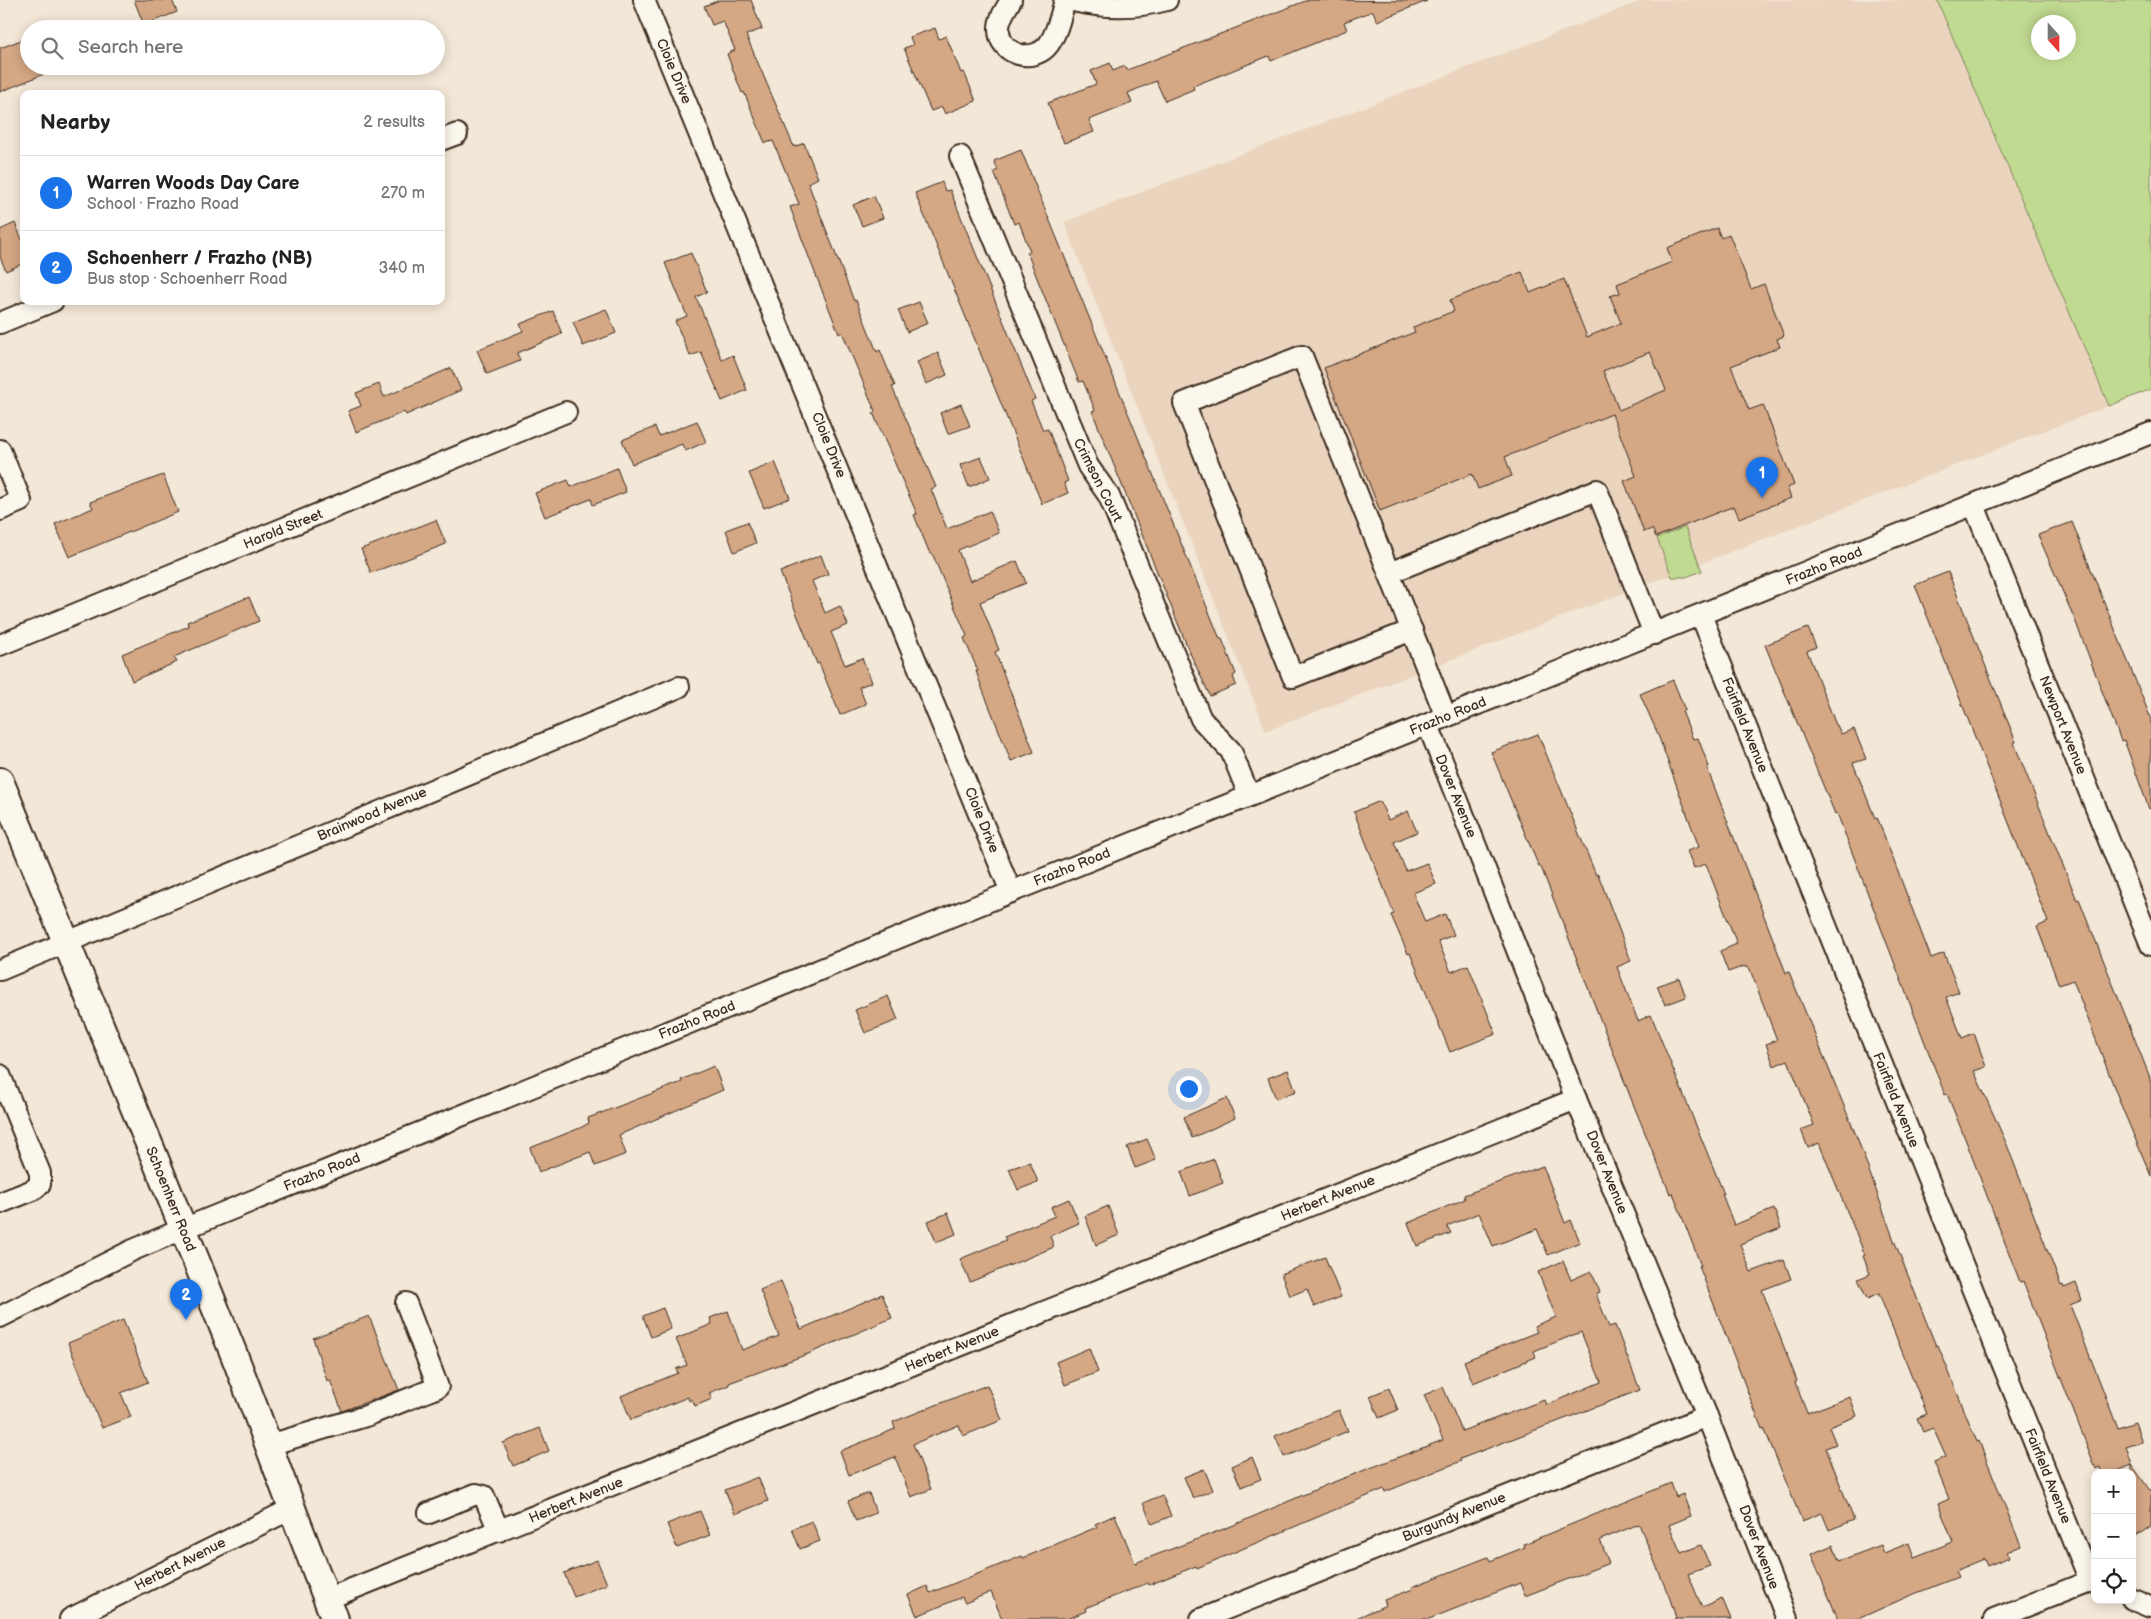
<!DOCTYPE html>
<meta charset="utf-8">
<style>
:root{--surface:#fff;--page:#f2f2f2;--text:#222;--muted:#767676;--line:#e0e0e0;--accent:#1a73e8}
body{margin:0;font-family:"Balsamiq Sans",sans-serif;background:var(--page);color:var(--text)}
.controls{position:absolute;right:15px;bottom:15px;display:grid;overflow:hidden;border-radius:10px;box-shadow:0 2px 12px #0003}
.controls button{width:45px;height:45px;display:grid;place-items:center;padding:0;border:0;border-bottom:1px solid var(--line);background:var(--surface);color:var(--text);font:25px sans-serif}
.compass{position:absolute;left:2031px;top:15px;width:45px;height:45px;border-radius:50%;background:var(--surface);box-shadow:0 2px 12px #0003;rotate:159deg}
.you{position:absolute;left:1188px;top:1088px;width:18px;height:18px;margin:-12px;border:4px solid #fff;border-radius:50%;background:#1a73e8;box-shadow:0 0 0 8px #1a73e833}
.badge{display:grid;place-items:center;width:32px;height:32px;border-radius:50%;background:var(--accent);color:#fff;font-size:16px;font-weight:700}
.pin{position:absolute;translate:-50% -41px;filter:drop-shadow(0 1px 2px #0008)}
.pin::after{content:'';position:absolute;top:26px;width:18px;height:15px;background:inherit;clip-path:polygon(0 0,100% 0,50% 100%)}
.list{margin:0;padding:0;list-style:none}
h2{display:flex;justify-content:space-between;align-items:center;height:65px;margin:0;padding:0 20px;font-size:21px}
h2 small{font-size:16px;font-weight:400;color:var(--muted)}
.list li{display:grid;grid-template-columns:32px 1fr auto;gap:15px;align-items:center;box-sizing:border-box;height:75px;padding:0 20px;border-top:1px solid var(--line)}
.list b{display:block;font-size:19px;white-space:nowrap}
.list p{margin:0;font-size:16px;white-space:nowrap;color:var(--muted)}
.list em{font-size:16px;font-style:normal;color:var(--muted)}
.icon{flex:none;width:28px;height:28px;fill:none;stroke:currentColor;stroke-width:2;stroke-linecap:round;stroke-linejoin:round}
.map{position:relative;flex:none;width:2151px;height:1619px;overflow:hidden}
.search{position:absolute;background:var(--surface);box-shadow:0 2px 12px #0003;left:20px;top:20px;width:425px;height:55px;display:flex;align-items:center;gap:12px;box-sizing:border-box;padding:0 18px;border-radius:28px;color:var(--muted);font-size:19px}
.panel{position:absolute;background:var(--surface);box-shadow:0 2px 12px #0003;left:20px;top:90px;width:425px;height:215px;border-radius:10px}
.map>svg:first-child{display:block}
.built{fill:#ead4be}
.green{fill:#c1da91;stroke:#7e8258;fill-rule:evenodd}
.building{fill:#d4a785;stroke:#3b2a1e;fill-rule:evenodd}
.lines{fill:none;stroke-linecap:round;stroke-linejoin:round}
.minor-casing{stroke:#3b2a1e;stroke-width:24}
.major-casing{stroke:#3b2a1e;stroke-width:30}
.minor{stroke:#fbf7ec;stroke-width:20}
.major{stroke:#fbf7ec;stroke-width:26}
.labels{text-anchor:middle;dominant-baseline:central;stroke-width:4.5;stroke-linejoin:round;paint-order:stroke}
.street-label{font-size:14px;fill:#3b2a1e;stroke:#fbf7ec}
</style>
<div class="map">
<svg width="2151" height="1619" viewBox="0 0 2151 1619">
<rect width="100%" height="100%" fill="#f3e7d7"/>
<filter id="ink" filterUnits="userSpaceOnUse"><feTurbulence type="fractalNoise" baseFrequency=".02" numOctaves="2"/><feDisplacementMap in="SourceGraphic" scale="10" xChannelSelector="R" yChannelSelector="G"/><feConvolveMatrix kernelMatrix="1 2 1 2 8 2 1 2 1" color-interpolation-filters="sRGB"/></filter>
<g filter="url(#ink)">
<!-- built -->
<path class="built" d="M1644 0H1937L2109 406 1266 731 1064 222Z"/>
<!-- green -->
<g class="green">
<path d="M1937 0H2151V389L2109 406ZM2038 22H2068V52H2038Z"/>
<path d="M1685 527 1702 571 1686 577H1672L1657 538Z"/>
</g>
<!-- building -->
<g class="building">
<path d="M134 0H172L177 12 144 25Z"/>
<path d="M720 0H751L762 29 746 35 794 147 804 143 818 178 808 183 854 301 856 300 877 352 880 350 895 386 892 387 936 487 931 489 947 529 990 511 999 533 958 550 970 581 1017 561 1026 583 980 602 999 650 995 652 1034 752 1011 761 1005 746 982 688 976 671H978L964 638 967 636 954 606 932 553 930 554 914 515 917 514 873 413 875 411 842 332 839 334 810 260 790 207 799 204 773 141 765 143 744 92 742 93 736 78 727 54 735 50 723 21 712 25 704 6Z"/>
<path d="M1308 0 1427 1 1377 21 1373 11 1344 22 1347 30 1271 61 1269 56 1193 86 1194 89 1165 101 1156 81 1128 93 1132 103 1089 120 1094 132 1064 143 1048 103 1096 84 1091 71 1110 63 1113 71 1125 66 1127 70Z"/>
<path d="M935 28 939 39 946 36 961 73 964 72 976 101 945 114 942 107 931 111 904 48 913 45 910 37Z"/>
<path d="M29 37V66L61 67 0 92V48Z"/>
<path d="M1021 150 1220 639H1222L1236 674 1233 676 1236 685 1210 696 1190 653 1113 463 1092 411 1095 410 1083 381 1079 382 1037 278 1027 252 1030 251 1019 222 1014 224 994 172 998 170 994 161Z"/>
<path d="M942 182 945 191 950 190 1035 399 1031 401 1043 430 1048 429 1068 481 1064 483 1068 493 1042 504 915 193Z"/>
<path d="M874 196 883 218 862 226 853 205Z"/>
<path d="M15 223 24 244V263L6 271 0 257V230Z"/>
<path d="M1717 228 1721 238 1729 234 1751 289 1764 284 1784 336 1777 339 1780 347 1731 366 1749 410 1763 405 1794 485 1787 488 1791 498 1739 518 1734 506 1656 537 1652 529 1644 532 1624 481 1636 476 1612 414 1505 457 1512 476 1478 489 1472 474 1380 511 1324 368 1415 332 1413 327 1454 311 1450 300 1522 272 1530 293 1564 279 1587 337 1621 323 1610 296 1620 293 1617 284 1672 262 1667 248ZM1650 352 1666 390 1619 410 1603 371Z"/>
<path d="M691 253 707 292 696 297 722 360 733 355 747 390 722 401 701 352 690 356 675 321 687 316 665 263Z"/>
<path d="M919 302 928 323 907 332 898 310Z"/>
<path d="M606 309 616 333 583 346 573 322Z"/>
<path d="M553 311 562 334 517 353 520 361 487 374 477 350 523 331 520 324Z"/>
<path d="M938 353 947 375 926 384 917 362Z"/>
<path d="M451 368 461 390 406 415 404 412 356 432 348 411 361 406 356 393 379 384 384 397Z"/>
<path d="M961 404 970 426 948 434 940 413Z"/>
<path d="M697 421 706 442 685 451 682 444 632 464 622 440 655 427 659 436Z"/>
<path d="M981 457 990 478 969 487 960 465Z"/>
<path d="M775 462 790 498 764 508 749 473Z"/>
<path d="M617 468 626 492 593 505 591 499 545 517 535 493 568 480 571 487Z"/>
<path d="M163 475 178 512 69 557 55 524 93 508 90 502Z"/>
<path d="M436 520 446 544 371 573 361 549Z"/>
<path d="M747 522 756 543 734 552 726 530Z"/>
<path d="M2072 522 2151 719V808L2149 809 2124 740 2121 741 2075 620 2038 535Z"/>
<path d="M821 555 828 574 812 581 825 613 840 606 848 625 831 632 845 665 862 658 872 682 859 687 866 704 840 715 819 663 817 664 780 572Z"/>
<path d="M1948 572 2016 742 2014 743 2039 806 2077 900 2079 899 2151 1080V1176L2123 1110 2073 980 2059 985 2037 927 2048 922 1915 585Z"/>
<path d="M249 597 259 621 174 657 177 662 132 681 122 654 189 626 187 622Z"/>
<path d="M1808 628 1816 647 1807 651 1836 725H1837L1841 734 1854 729 1866 759 1853 763 1875 818 1877 817 1931 958 1944 953 1959 992 1946 997 1962 1038 1974 1033 1986 1067 1974 1071 2007 1145 2061 1286 2063 1285 2064 1288 2076 1283 2082 1300 2070 1305 2117 1426 2118 1428 2135 1422 2142 1442 2126 1447 2132 1465 2113 1473H2102L2100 1467 2096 1469 2023 1281 2020 1282 1966 1141 1947 1094 1945 1095 1837 813 1835 814 1765 645Z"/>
<path d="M1673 680 1685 710 1682 711 1693 739 1698 738 1709 767 1707 768 1786 973 1789 972 1858 1140 1892 1235 1936 1346 1938 1345 1977 1442 1979 1441 2021 1546 2007 1552 2009 1557 1987 1566 1984 1559 1955 1571 1958 1577 1909 1596 1858 1619H1838L1811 1554 1833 1545 1839 1561 1881 1545 1884 1553 1909 1543 1914 1557 1953 1542 1938 1504 1949 1499 1934 1462 1946 1457 1933 1428 1923 1432 1917 1418 1927 1414 1879 1294 1867 1299 1858 1279 1870 1274 1863 1256 1865 1255 1819 1143 1808 1148 1801 1130 1814 1125 1788 1060 1774 1066 1766 1044 1777 1040 1749 967 1746 968 1745 966 1728 972 1720 951 1737 944 1706 864 1694 868 1687 851 1699 847 1657 732 1640 694Z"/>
<path d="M1538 734 1596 875 1598 874 1631 961 1617 967 1638 1021 1651 1015 1724 1194H1722L1734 1225 1774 1209 1781 1228 1740 1244 1751 1272 1784 1260 1791 1279 1762 1290 1797 1381 1795 1382 1807 1413 1850 1397 1857 1416 1829 1427 1836 1444 1826 1448 1854 1520 1829 1530 1822 1513 1802 1521 1764 1428 1762 1429 1699 1266H1701L1673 1193 1670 1194 1632 1101 1541 867H1539L1491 752Z"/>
<path d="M1380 801 1388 820 1408 811 1417 832 1394 842 1406 871 1427 863 1436 884 1413 893 1425 922 1445 914 1454 935 1438 941 1451 972 1468 965 1496 1034 1450 1052 1410 953 1408 954 1391 915 1394 914 1354 812Z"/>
<path d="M1679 978 1686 997 1665 1005 1657 986Z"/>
<path d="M888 996 898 1020 865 1033 855 1010Z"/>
<path d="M714 1066 723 1090 619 1135 626 1154 595 1166 590 1152 539 1172 530 1148 580 1128 589 1123 588 1118 682 1082 681 1080Z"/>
<path d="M1288 1070 1296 1091 1276 1099 1268 1078Z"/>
<path d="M1227 1098 1235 1118 1192 1138 1184 1117Z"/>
<path d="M1147 1139 1156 1160 1135 1168 1127 1147Z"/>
<path d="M1214 1159 1223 1183 1190 1196 1181 1172Z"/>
<path d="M1030 1162 1038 1182 1018 1190 1009 1169Z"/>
<path d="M1543 1166 1565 1223 1571 1220 1580 1242 1548 1255 1537 1229 1493 1246 1479 1213 1447 1226 1451 1233 1417 1246 1408 1223 1465 1199 1464 1195Z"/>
<path d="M1069 1199 1079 1223 1050 1236 1054 1247 970 1282 960 1259 1006 1240 1004 1237 1055 1216 1051 1207Z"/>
<path d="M1108 1206 1119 1235 1096 1245 1085 1216Z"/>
<path d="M948 1213 956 1234 936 1242 928 1221Z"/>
<path d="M1325 1257 1341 1297 1314 1307 1307 1289 1290 1296 1281 1274Z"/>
<path d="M1563 1261 1571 1280 1591 1271 1600 1292 1596 1294 1609 1327 1615 1325 1640 1390 1460 1459 1461 1461 1385 1492 1384 1489 1197 1568 1196 1566 1149 1585 1148 1583 1085 1608 1086 1611 1067 1619H1002L991 1592 965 1603 962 1597 917 1616 908 1595 927 1586 930 1593 1022 1556 1023 1558 1097 1527 1095 1524 1115 1515 1135 1563 1234 1525 1326 1485 1443 1440 1424 1395 1443 1387 1462 1431 1544 1400 1546 1405 1601 1382 1581 1332 1534 1351 1536 1357 1473 1383 1464 1361 1537 1332 1534 1326 1556 1317 1538 1272Z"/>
<path d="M781 1281 801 1329 882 1294 892 1318 808 1354 729 1383V1385L709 1393 712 1399 695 1406 692 1399 689 1401 688 1397 631 1420 621 1396 678 1373 676 1369 687 1365 676 1339 712 1324 710 1318 728 1311 742 1350 779 1336 760 1290Z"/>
<path d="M663 1308 671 1329 651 1337 643 1316Z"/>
<path d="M369 1316 399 1390 342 1411 330 1380 327 1381 313 1338Z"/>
<path d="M123 1320 148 1382 121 1393 131 1417 102 1428 68 1343Z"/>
<path d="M1089 1348 1098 1372 1065 1385 1056 1362Z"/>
<path d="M987 1385 1002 1420 963 1436 959 1425 913 1444 931 1489 911 1497 895 1457 849 1475 840 1451 895 1429 893 1422Z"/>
<path d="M1389 1388 1398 1410 1379 1418 1370 1396Z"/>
<path d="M1339 1410 1348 1431 1284 1457 1275 1436Z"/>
<path d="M540 1428 549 1451 513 1466 503 1443Z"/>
<path d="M1252 1457 1261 1479 1241 1487 1232 1466Z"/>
<path d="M2132 1465 2151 1492V1526L2132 1539Z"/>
<path d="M1204 1469 1213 1490 1193 1498 1184 1477Z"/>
<path d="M758 1477 768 1501 735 1514 725 1490Z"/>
<path d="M1671 1483 1676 1497 1683 1494 1691 1516 1669 1525 1681 1553 1701 1545 1710 1566 1688 1574 1702 1607 1722 1598 1731 1619H1674L1676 1618 1670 1599 1639 1524 1600 1540 1609 1563 1525 1596 1520 1583 1429 1619H1354L1386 1605 1384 1600 1413 1589 1412 1587 1488 1557 1490 1561 1525 1547 1524 1544Z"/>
<path d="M869 1493 876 1513 856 1521 848 1501Z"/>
<path d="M1162 1495 1171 1516 1152 1524 1143 1503Z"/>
<path d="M700 1511 710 1535 677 1548 667 1524Z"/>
<path d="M812 1521 820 1541 800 1549 792 1529Z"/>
<path d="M597 1560 607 1584 574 1597 564 1573Z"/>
</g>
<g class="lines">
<!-- minor casing -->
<g class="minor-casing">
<g id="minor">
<path d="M644 0 1011 892"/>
<path d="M1011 0C1006 9 999 18 999 28 998 55 1034 65 1049 44 1058 31 1061 14 1065 0"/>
<path d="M1069 0C1102 8 1134 9 1167 0"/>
<path d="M441 140 457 134"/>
<path d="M960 156 1088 466 1109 496 1201 719 1231 751 1249 795"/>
<path d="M0 323 53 301"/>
<path d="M0 450 21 501 0 510"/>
<path d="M1974 505 2151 945"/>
<path d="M1389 573 1302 356 1184 403 1293 677 1412 630"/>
<path d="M1701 615 2090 1581 2095 1583"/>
<path d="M0 645 566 412"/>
<path d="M1446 717 1389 573 1597 490 1654 634"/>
<path d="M1428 725 1576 1099 1707 1416 1787 1619"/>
<path d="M0 970 679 687"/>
<path d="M0 1075 40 1173V1184L33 1190 0 1203"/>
<path d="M0 1317 133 1250 183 1229 1011 892 2151 433"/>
<path d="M269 1445 366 1416 438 1387 406 1303"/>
<path d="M429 1513 476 1494 484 1496 499 1531"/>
<path d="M327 1599 1576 1099"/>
<path d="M2132 1599 2151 1607"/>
<path d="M70 1619 291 1509"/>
<path d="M1201 1619 1707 1416"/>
<path d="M1994 1619 2090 1581"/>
</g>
</g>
<!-- major casing -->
<g class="major-casing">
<path id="major" d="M0 781C78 971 157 1161 233 1352 268 1441 299 1531 335 1619"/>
</g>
<!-- minor -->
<use href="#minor" class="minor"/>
<!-- major -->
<use href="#major" class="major"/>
</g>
</g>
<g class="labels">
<!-- street labels -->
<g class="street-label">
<text transform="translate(674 71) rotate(67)">Cloie Drive</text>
<text transform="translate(829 445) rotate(68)">Cloie Drive</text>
<text transform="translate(1098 480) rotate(63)">Crimson Court</text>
<text transform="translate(283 529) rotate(-22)">Harold Street</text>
<text transform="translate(1824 566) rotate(-22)">Frazho Road</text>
<text transform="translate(1448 716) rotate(-22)">Frazho Road</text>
<text transform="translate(1745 725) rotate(68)">Fairfield Avenue</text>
<text transform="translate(2063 725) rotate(68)">Newport Avenue</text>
<text transform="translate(1456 796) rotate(68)">Dover Avenue</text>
<text transform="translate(372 814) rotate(-23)">Brainwood Avenue</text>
<text transform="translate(982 820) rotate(68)">Cloie Drive</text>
<text transform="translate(1072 867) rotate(-22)">Frazho Road</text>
<text transform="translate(697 1020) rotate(-22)">Frazho Road</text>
<text transform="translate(1896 1100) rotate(68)">Fairfield Avenue</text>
<text transform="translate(322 1172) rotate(-22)">Frazho Road</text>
<text transform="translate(1607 1172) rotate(68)">Dover Avenue</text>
<text transform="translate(1328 1198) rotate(-22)">Herbert Avenue</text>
<text transform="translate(171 1199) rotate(68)">Schoenherr Road</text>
<text transform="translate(952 1349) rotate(-22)">Herbert Avenue</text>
<text transform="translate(2048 1476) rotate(68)">Fairfield Avenue</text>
<text transform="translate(576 1500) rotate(-22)">Herbert Avenue</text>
<text transform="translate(1454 1517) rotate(-22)">Burgundy Avenue</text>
<text transform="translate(1759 1547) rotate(69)">Dover Avenue</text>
<text transform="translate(180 1564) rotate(-27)">Herbert Avenue</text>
</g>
</g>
</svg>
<div class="controls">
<button>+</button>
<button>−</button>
<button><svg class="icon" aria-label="locate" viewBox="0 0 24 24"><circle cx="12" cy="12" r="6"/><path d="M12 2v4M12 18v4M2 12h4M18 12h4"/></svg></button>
</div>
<svg class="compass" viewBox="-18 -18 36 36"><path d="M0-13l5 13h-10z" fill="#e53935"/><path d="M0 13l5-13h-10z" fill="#767676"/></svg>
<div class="you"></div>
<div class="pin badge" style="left:1762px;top:498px">1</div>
<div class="pin badge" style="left:186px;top:1320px">2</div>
<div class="search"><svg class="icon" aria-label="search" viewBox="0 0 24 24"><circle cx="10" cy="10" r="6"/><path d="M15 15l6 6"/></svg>Search here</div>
<section class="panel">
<h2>Nearby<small>2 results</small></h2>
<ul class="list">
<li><span class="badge">1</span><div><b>Warren Woods Day Care</b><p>School · Frazho Road</p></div><em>270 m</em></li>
<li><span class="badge">2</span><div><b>Schoenherr / Frazho (NB)</b><p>Bus stop · Schoenherr Road</p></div><em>340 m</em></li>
</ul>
</section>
</div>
